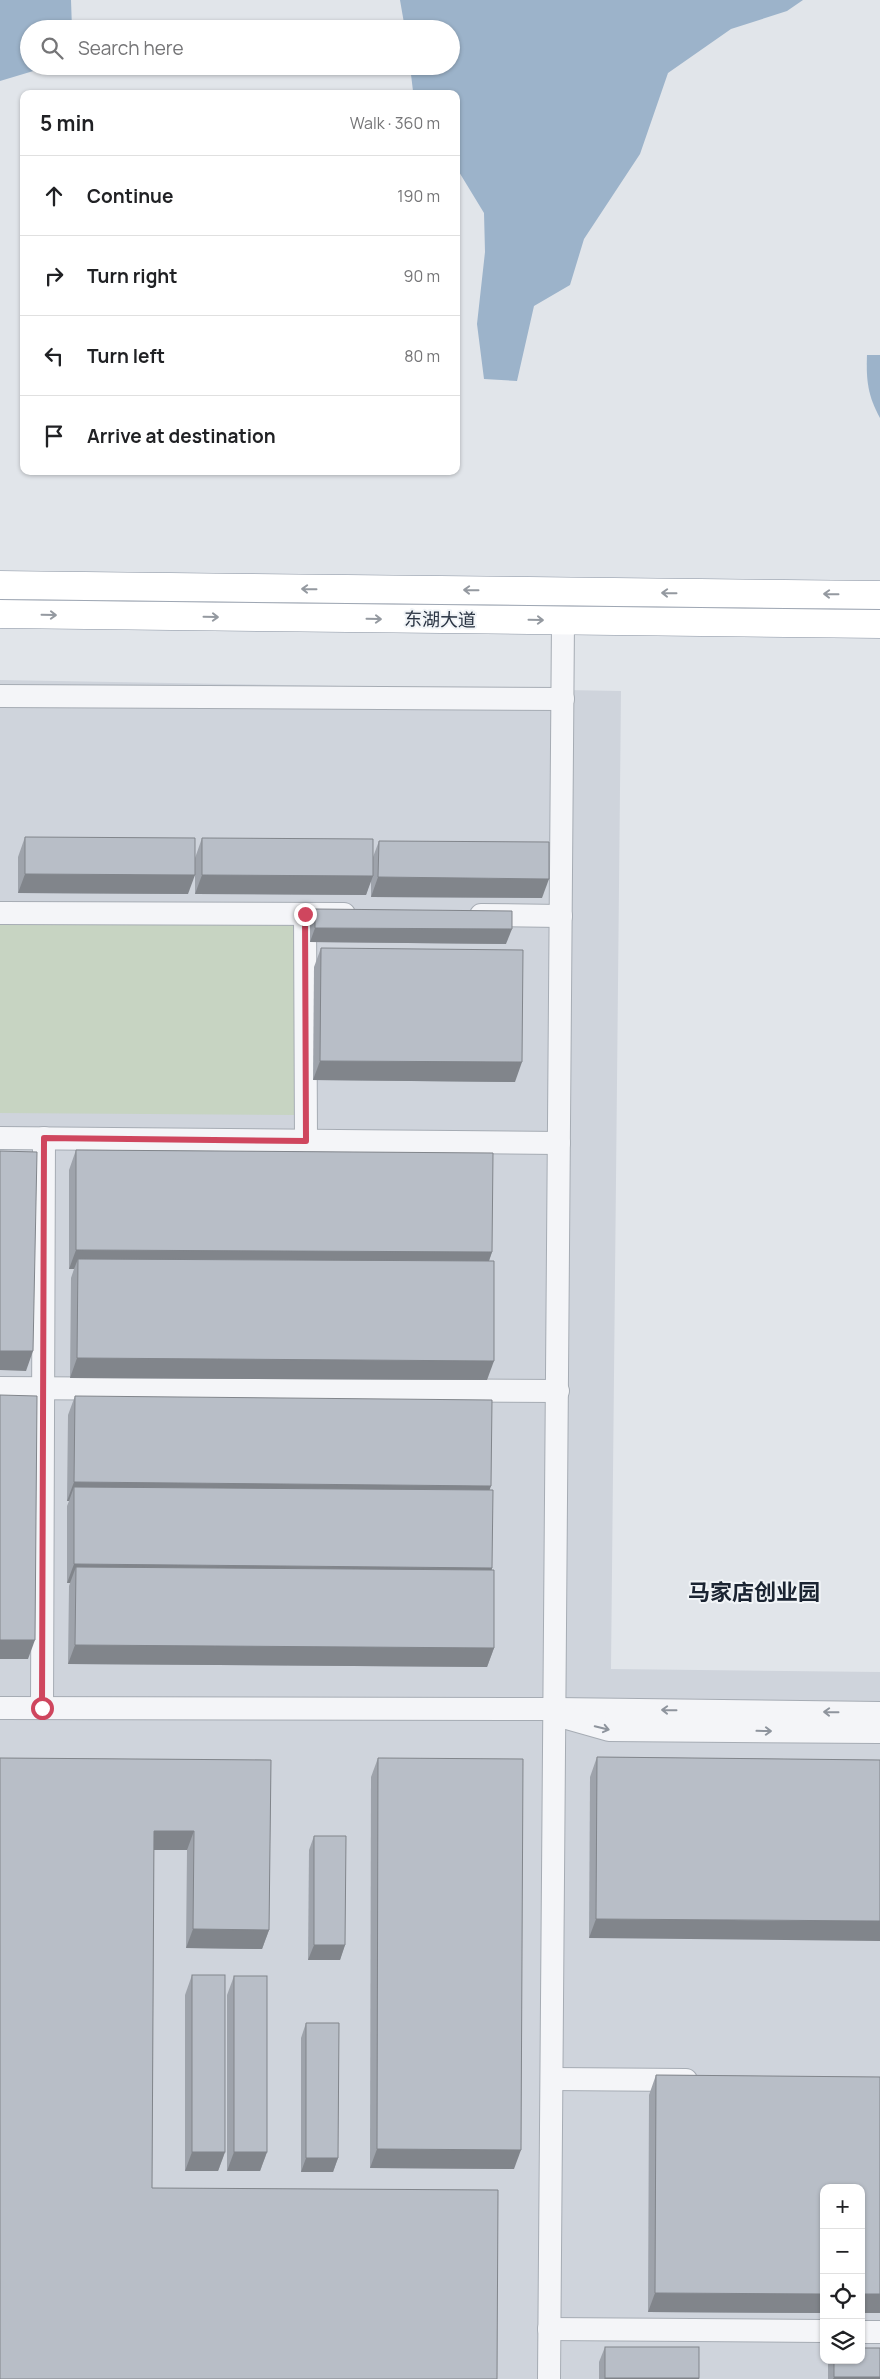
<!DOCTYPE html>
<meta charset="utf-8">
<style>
:root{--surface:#fff;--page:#f6f6f6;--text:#202124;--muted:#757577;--line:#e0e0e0}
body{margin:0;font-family:Manrope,"Noto Sans SC",sans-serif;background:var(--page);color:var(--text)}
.controls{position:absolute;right:15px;bottom:15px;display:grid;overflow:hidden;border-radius:10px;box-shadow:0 1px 4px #0004}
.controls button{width:45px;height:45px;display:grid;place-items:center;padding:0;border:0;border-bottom:1px solid var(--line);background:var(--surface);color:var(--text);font:25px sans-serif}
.stop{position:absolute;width:15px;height:15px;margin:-11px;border:4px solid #cf465e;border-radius:50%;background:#fff}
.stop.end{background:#cf465e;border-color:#fff;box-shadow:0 1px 5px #0008}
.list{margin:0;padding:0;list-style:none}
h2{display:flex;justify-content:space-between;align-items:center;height:65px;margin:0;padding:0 20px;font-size:21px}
h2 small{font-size:16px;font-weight:400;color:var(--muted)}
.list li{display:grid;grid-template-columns:32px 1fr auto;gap:15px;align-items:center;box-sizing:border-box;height:80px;padding:0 20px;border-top:1px solid var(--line)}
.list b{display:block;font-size:19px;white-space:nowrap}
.list em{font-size:16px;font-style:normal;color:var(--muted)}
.icon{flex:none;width:28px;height:28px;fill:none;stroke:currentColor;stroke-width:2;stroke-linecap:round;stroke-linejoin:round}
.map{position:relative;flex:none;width:880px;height:2379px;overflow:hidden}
.search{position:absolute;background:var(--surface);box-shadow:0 1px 4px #0004;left:20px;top:20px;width:440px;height:55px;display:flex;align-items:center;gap:12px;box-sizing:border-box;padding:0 18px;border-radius:28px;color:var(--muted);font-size:19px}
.panel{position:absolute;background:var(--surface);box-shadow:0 1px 4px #0004;left:20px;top:90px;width:440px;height:385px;border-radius:10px}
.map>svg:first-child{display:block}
.built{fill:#cfd4dc;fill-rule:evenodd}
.green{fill:#c7d4c2}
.water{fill:#9cb3ca}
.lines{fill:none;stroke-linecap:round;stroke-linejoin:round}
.street-casing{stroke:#a6acb4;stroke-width:24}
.highway-casing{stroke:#8892a1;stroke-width:29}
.street{stroke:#f4f5f8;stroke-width:22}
.highway{stroke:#fff;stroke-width:28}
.wall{fill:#9ea3ab}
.shaded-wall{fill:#81858b}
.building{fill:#b8bec7;stroke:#81858b}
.oneway{stroke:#9499a0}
.oneway2{stroke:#8e949d}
.route{stroke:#cf465e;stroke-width:6}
.labels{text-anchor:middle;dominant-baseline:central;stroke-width:4;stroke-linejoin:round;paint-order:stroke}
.street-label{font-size:18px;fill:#293342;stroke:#f1f4f7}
.district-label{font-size:22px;font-weight:bold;fill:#1b2432;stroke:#f1f4f7}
</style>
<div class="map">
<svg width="880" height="2379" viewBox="0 0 880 2379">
<rect width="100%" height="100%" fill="#e1e5ea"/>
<!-- built -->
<path class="built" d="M0 680 621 691 611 1669 880 1672V2379H0ZM824 2188H861V2360H824Z"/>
<!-- green -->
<path class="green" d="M0 923 297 925 296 1115 0 1113Z"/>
<!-- water -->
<g class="water">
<path d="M0 0H71L72 29H29V66H50L0 81Z"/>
<path d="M400 0H803L787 11 731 29 668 73 640 154 584 239 570 285 534 306 517 381 484 379 477 324 485 252 484 213 456 167V94H414L413 91 410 66H451V29H405Z"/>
<path d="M867 355H880V418C868 396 866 381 867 355Z"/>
</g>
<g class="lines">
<!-- street casing -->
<g class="street-casing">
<g id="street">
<path d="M0 696 563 699"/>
<path d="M0 913 344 914"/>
<path d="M305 914 306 1141"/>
<path d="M481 915 561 916"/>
<path d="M0 1138 559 1143"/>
<path d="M0 1388 558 1391"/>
<path d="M0 1708 555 1709 880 1713"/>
<path d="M42 1708 44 1138"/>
<path d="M563 1717 609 1730 880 1732"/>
<path d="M552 2079 686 2080"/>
<path d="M549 2329 824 2331"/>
<path d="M861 2332H880"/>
<path d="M549 2379 563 621"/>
</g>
</g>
<!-- highway casing -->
<g class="highway-casing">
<g id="highway">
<path d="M0 585 880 595"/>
<path d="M0 614 880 624"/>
</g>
</g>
<!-- street -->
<use href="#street" class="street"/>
<!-- highway -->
<use href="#highway" class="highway"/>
</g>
<!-- wall -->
<g class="wall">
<path d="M25 837 188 894 18 893V857Z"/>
<path d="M202 838 373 857 379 841 542 898 371 897V879L366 895 195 894V858Z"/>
<path d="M315 909 506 944 310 942V924Z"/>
<path d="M321 948 515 1082 313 1080 314 967Z"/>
<path d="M76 1150 492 1252 489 1261 487 1380 70 1378 71 1278 74 1269H69V1170Z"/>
<path d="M75 1396 490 1490 494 1648 487 1667 68 1664 69 1586 70 1583H67V1506L69 1501H67L68 1415Z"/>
<path d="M597 1757 880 1760 589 1938 590 1777Z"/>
<path d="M0 1758 271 1760 269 1930 262 1949 186 1948 187 1850H154L152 2188 0 2379Z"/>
<path d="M378 1758 514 2169 370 2168 371 1777Z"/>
<path d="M314 1836 345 1945 340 1960H308L309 1850Z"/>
<path d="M192 1975 225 2152 218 2171H185V1995Z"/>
<path d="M234 1976 267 2152 260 2171H227V1995Z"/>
<path d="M306 2023 338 2158 333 2172H301V2038Z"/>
<path d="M656 2075 880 2077V2313H861V2188H824V2313L648 2312 649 2095Z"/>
<path d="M605 2347 699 2379H599V2362Z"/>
<path d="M829 2360H861L880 2379H828V2363Z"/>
</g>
<!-- shaded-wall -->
<g class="shaded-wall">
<path d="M25 874 195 875 188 894 18 893Z"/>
<path d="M202 875 373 876 366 895 195 894Z"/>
<path d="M378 877 549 879 542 898 371 897Z"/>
<path d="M315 928 512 929 506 944 310 942Z"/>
<path d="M320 1061 522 1062 515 1082 313 1080Z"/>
<path d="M76 1250 492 1252 485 1272 78 1259 74 1269H69Z"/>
<path d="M0 1351H33L26 1371 0 1370Z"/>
<path d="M77 1358 494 1361 487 1380 70 1378Z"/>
<path d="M74 1482 491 1486 484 1506 74 1487 69 1501H67Z"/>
<path d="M74 1564 492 1568 485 1587 76 1567 70 1583H67Z"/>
<path d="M0 1640H35L28 1659H0Z"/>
<path d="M75 1645 494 1648 487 1667 68 1664Z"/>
<path d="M154 1831H194L187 1850H147Z"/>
<path d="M596 1919 880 1921V1941L589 1938Z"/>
<path d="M193 1929 269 1930 262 1949 186 1948Z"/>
<path d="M314 1945H345L340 1960H308Z"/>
<path d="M377 2149 521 2150 514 2169 370 2168Z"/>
<path d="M192 2152H225L218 2171H185Z"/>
<path d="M234 2152H267L260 2171H227Z"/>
<path d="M306 2158H338L333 2172H301Z"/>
<path d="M655 2293 824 2294V2313L648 2312Z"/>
<rect x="861" y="2294" width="19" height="19"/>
<path d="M834 2377H880V2379H833Z"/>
<path d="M605 2378H699V2379H604Z"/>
</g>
<!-- building -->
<g class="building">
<path d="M25 837 195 838V875L25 874Z"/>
<path d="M202 838 373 839V876L202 875Z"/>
<path d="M379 841 549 842V879L378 877Z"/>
<path d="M315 909 512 911V929L315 928Z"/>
<path d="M321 948 523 950 522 1062 320 1061Z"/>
<path d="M76 1150 493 1153 492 1252 76 1250Z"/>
<path d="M0 1151 37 1152 33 1351H0Z"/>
<path d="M78 1259 494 1261V1361L77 1358Z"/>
<path d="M0 1395 37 1396 35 1640H0Z"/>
<path d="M75 1396 492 1400 491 1486 74 1482Z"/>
<path d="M74 1487 493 1490 492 1568 74 1564Z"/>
<path d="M76 1567 494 1570V1648L75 1645Z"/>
<path d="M597 1757 880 1760V1921L596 1919Z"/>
<path d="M0 1758 271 1760 269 1930 193 1929 194 1831H154L152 2188 498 2190 497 2379H0Z"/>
<path d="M378 1758 523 1759 521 2150 377 2149Z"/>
<path d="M314 1836H346L345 1945H314Z"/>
<rect x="192" y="1975" width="33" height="177"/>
<rect x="234" y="1976" width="33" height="176"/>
<path d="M306 2023H339L338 2158H306Z"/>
<path d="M656 2075 880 2077V2294H861V2188H824V2294L655 2293Z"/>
<rect x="605" y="2347" width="94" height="31"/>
<path d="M861 2348H880V2377H834V2360H861Z"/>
</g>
<!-- one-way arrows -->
<defs><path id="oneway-shaft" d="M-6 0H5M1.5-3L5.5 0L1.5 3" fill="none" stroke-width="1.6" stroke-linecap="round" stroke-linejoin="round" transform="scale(1.25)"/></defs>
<g class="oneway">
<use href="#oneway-shaft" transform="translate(309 589) rotate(-179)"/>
<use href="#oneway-shaft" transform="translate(471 590) rotate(-179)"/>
<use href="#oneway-shaft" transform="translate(669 593) rotate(-179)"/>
<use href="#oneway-shaft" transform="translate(831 594) rotate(-179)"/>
<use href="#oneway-shaft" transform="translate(49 615) rotate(1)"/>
<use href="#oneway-shaft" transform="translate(211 617) rotate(1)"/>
<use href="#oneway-shaft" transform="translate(374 619) rotate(1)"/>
<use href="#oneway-shaft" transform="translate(536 620) rotate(1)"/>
</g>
<g class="oneway2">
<use href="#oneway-shaft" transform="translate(669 1710) rotate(-179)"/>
<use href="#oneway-shaft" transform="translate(831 1712) rotate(-179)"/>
<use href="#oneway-shaft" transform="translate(602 1728) rotate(14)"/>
<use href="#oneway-shaft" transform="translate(764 1731) rotate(1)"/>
</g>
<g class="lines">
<!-- route -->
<path class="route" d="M42 1708 44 1138 306 1141 305 914"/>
</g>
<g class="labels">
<!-- street labels -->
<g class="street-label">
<text transform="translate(440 619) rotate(1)">东湖大道</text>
</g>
<!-- district labels -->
<g class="district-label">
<text x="754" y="1592">马家店创业园</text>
</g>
</g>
</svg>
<div class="controls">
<button>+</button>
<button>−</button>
<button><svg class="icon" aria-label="locate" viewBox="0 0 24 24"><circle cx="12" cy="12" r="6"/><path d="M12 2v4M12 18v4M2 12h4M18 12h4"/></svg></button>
<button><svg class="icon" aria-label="layers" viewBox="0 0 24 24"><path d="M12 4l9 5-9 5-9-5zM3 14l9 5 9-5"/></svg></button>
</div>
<div class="stop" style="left:42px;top:1708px"></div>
<div class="stop end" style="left:305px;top:914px"></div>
<div class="search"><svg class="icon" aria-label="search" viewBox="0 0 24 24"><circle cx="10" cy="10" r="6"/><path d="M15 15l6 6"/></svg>Search here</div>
<section class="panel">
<h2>5 min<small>Walk · 360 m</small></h2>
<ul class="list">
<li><svg class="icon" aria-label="ahead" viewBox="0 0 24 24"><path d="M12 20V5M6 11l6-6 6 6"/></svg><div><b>Continue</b></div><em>190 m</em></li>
<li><svg class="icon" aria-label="right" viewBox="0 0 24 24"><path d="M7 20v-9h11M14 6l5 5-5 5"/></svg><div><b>Turn right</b></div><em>90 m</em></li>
<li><svg class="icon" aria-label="left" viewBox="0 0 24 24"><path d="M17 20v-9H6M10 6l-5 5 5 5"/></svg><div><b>Turn left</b></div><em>80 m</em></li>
<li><svg class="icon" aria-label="arrive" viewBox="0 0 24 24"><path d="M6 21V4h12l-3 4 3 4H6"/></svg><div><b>Arrive at destination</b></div></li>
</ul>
</section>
</div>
